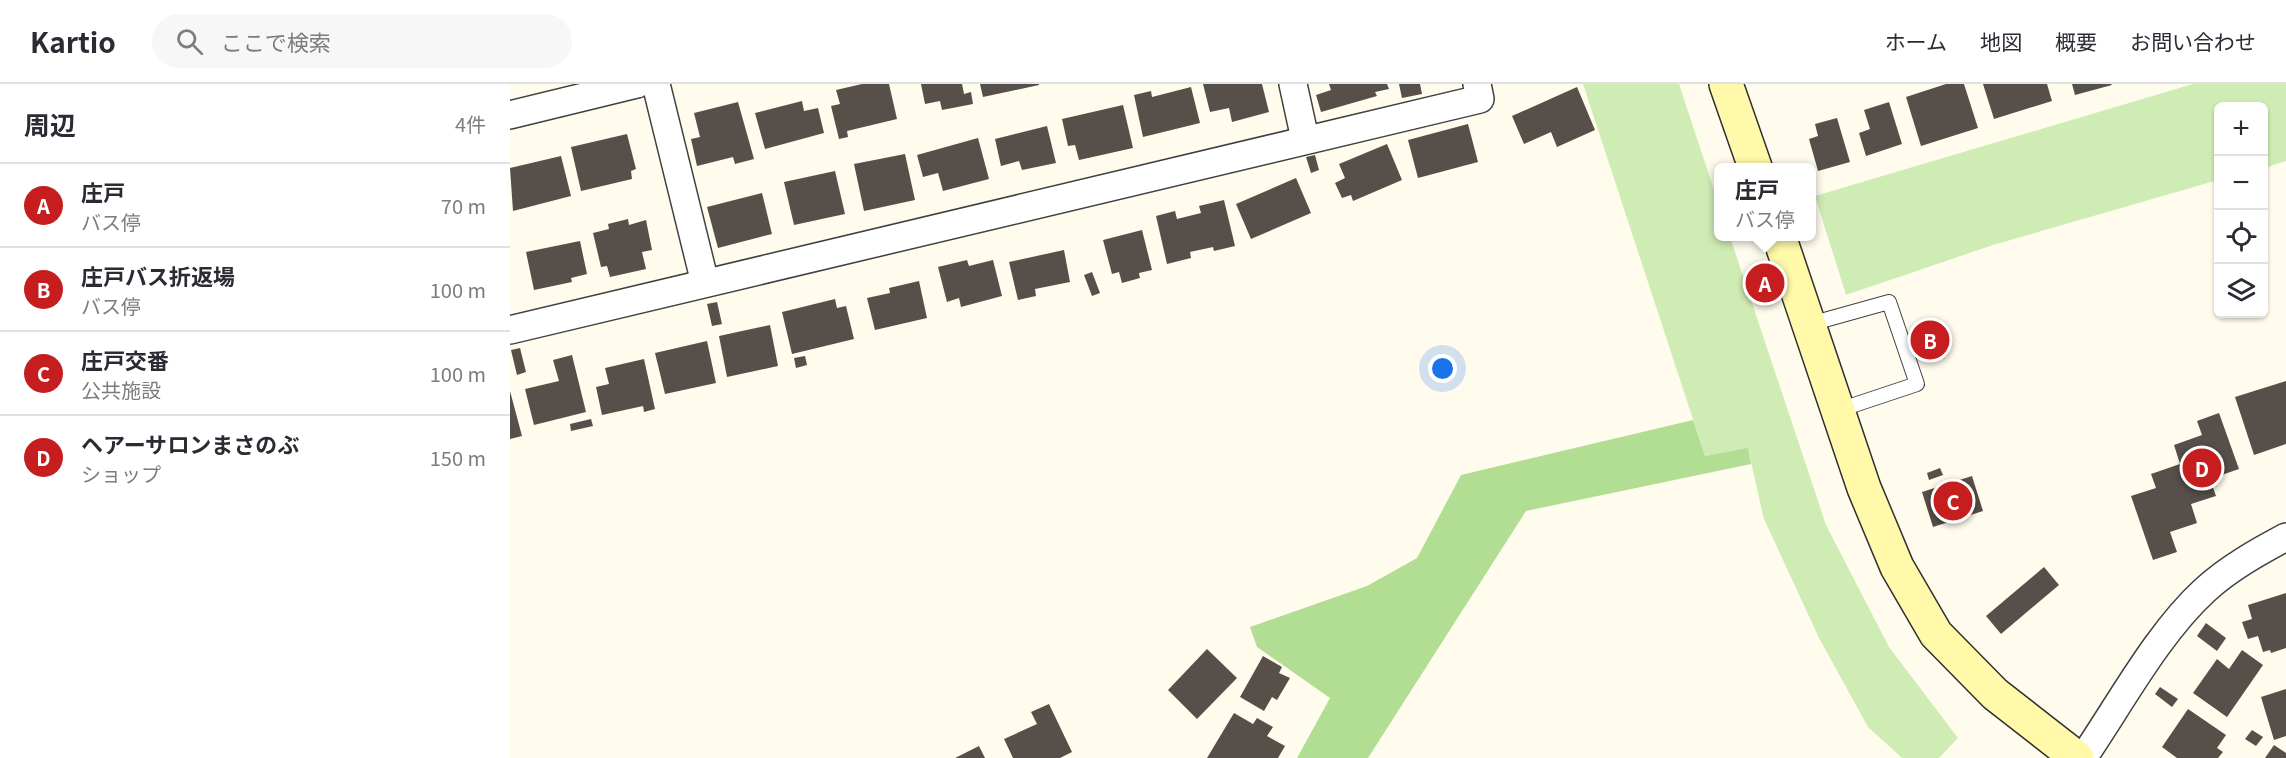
<!DOCTYPE html>
<html lang="ja">
<meta charset="utf-8">
<style>
:root{--surface:#fff;--page:#f7f7f7;--text:#2b2b33;--muted:#7c7c81;--line:#e1e1e2;--accent:#c61d1e}
body{margin:0;font-family:Georgia,"Noto Sans JP",serif;background:var(--page);color:var(--text)}
.controls{position:absolute;right:18px;top:18px;display:grid;overflow:hidden;border-radius:9px;box-shadow:0 2px 4px #0004}
.controls button{width:54px;height:54px;display:grid;place-items:center;padding:0;border:0;border-bottom:2px solid var(--line);background:var(--surface);color:var(--text);font:30px sans-serif}
.you{position:absolute;left:933px;top:285px;width:21px;height:21px;margin:-15px;border:4px solid #fff;border-radius:50%;background:#1a73e8;box-shadow:0 0 0 9px #1a73e833}
.badge{display:grid;place-items:center;width:39px;height:39px;border-radius:50%;background:var(--accent);color:#fff;font-size:20px;font-weight:700}
.pin{position:absolute;translate:-50% -50%;border:3px solid #fff;box-shadow:0 2px 6px #0006}
.popup{position:absolute;left:1204px;top:79px;width:102px;height:78px;box-sizing:border-box;display:grid;place-content:center;border-radius:9px;background:var(--surface);filter:drop-shadow(0 2px 4px #0005);font-size:20px;white-space:nowrap;color:var(--muted)}
.popup b{font-size:22px;color:var(--text)}
.popup::after{content:'';position:absolute;left:50%;top:100%;margin-left:-12px;border:12px solid transparent;border-top-color:var(--surface)}
.list{margin:0;padding:0;list-style:none}
h2{display:flex;justify-content:space-between;align-items:center;height:78px;margin:0;padding:0 24px;font-size:26px}
h2 small{font-size:20px;font-weight:400;color:var(--muted)}
.list li{display:grid;grid-template-columns:39px 1fr auto;gap:18px;align-items:center;box-sizing:border-box;height:84px;padding:0 24px;border-top:2px solid var(--line)}
.list b{display:block;font-size:22px;white-space:nowrap}
.list p{margin:0;font-size:20px;white-space:nowrap;color:var(--muted)}
.list em{font-size:20px;font-style:normal;color:var(--muted)}
.icon{flex:none;width:33px;height:33px;fill:none;stroke:currentColor;stroke-width:2;stroke-linecap:round;stroke-linejoin:round}
.map{position:relative;flex:none;width:1776px;height:674px;overflow:hidden}
header{display:flex;align-items:center;gap:36px;box-sizing:border-box;height:84px;padding:0 30px;background:var(--surface);border-bottom:2px solid var(--line)}
header strong{font-size:28px}
nav{display:flex;gap:33px;margin-inline-start:auto;font-size:21px}
.search{width:420px;height:54px;background:var(--page);display:flex;align-items:center;gap:15px;box-sizing:border-box;padding:0 21px;border-radius:33px;color:var(--muted);font-size:22px}
main{display:flex}
aside{flex:1;background:var(--surface)}
.map>svg:first-child{display:block}
.green{fill:#d0ecb5}
.forest{fill:#b2de94}
.building{fill:#574f49}
.lines{fill:none;stroke-linecap:round;stroke-linejoin:round}
.lane-casing{stroke:#414141;stroke-width:16}
.street-casing{stroke:#414141;stroke-width:30}
.secondary-casing{stroke:#303030;stroke-width:36}
.lane{stroke:#fff;stroke-width:14}
.street{stroke:#fff;stroke-width:27}
.secondary{stroke:#fff9a9;stroke-width:33}
</style>
<header>
<strong>Kartio</strong>
<div class="search"><svg class="icon" aria-label="search" viewBox="0 0 24 24"><circle cx="10" cy="10" r="6"/><path d="M15 15l6 6"/></svg>ここで検索</div>
<nav><a>ホーム</a><a>地図</a><a>概要</a><a>お問い合わせ</a></nav>
</header>
<main>
<aside>
<h2>周辺<small>4件</small></h2>
<ul class="list">
<li><span class="badge">A</span><div><b>庄戸</b><p>バス停</p></div><em>70 m</em></li>
<li><span class="badge">B</span><div><b>庄戸バス折返場</b><p>バス停</p></div><em>100 m</em></li>
<li><span class="badge">C</span><div><b>庄戸交番</b><p>公共施設</p></div><em>100 m</em></li>
<li><span class="badge">D</span><div><b>ヘアーサロンまさのぶ</b><p>ショップ</p></div><em>150 m</em></li>
</ul>
</aside>
<div class="map">
<svg width="1776" height="674" viewBox="0 0 1776 674">
<rect width="100%" height="100%" fill="#fffcee"/>
<!-- green -->
<g class="green">
<path d="M1073 0H1169L1208 118V152L1220 153 1316 441 1379 563 1448 654 1429 674H1392L1358 643 1309 554 1254 435 1238 365 1195 372Z"/>
<path d="M1683 0H1776V77L1754 84V22H1708V96L1483 161 1336 211 1305 112Z"/>
</g>
<!-- forest -->
<path class="forest" d="M1183 336 1195 372 1238 364 1241 380 1016 427 858 674H787L820 614 747 563 740 543 857 502 907 474 951 391Z"/>
<!-- building -->
<g class="building">
<path d="M352 0H379L387 35 337 47 338 53 329 55 321 22 330 20 326 6Z"/>
<path d="M411 0H452L454 10 461 8 463 20 432 26 430 17 415 20Z"/>
<path d="M470 0H529V1L473 13Z"/>
<path d="M693 0H752L759 28 722 38 719 24 700 28Z"/>
<path d="M819 0H877L879 5 865 8 867 12 811 28 806 11 821 6Z"/>
<path d="M889 0H910L912 10 892 14Z"/>
<path d="M1436 0H1454L1468 44 1411 62 1396 13Z"/>
<path d="M1473 0H1537L1542 17 1484 35Z"/>
<path d="M1562 0H1601L1602 1 1565 11Z"/>
<path d="M681 3 690 39 633 53 624 11 641 7 642 13Z"/>
<path d="M1067 3 1085 46 1047 63 1041 48 1014 60 1002 32Z"/>
<path d="M292 17 294 27 308 24 314 49 255 65 245 29Z"/>
<path d="M228 18 244 75 225 80 223 73 187 82 181 55 190 53 184 29Z"/>
<path d="M1379 18 1392 60 1356 72 1349 49 1360 45 1354 26Z"/>
<path d="M613 21 623 64 569 76 565 61 558 62 552 35Z"/>
<path d="M1327 34 1340 78 1308 87 1299 55 1308 52 1305 40Z"/>
<path d="M958 40 968 78 908 94 898 56Z"/>
<path d="M537 42 546 79 512 86 509 77 491 82 485 55Z"/>
<path d="M117 50 126 85 121 87 122 95 71 107 61 63Z"/>
<path d="M468 54 479 95 433 107 428 89 413 93 407 71Z"/>
<path d="M877 60 892 96 843 117 841 111 832 114 825 99 835 94 829 80Z"/>
<path d="M395 70 405 116 354 127 344 80Z"/>
<path d="M805 71 809 86 801 89 796 73Z"/>
<path d="M51 72 61 112 3 127 0 84Z"/>
<path d="M325 87 335 130 284 141 274 98Z"/>
<path d="M786 94 801 129 741 155 726 120Z"/>
<path d="M252 109 262 150 208 164 197 123Z"/>
<path d="M714 116 725 162 704 167 703 163 680 168 681 174 657 180 646 132 665 127 667 135 691 129 689 122Z"/>
<path d="M118 135 119 141 136 136 142 166 132 168 136 185 100 193 97 182 91 183 83 149 99 145 98 140Z"/>
<path d="M632 146 642 186 629 189 630 194 612 199 609 188 602 190 593 156Z"/>
<path d="M70 157 77 190 61 194 62 198 24 206 16 168Z"/>
<path d="M554 166 560 198 525 205 526 212 508 216 499 178Z"/>
<path d="M457 176 459 182 483 176 492 212 451 223 449 214 437 218 428 183Z"/>
<path d="M582 188 590 209 582 212 574 191Z"/>
<path d="M409 197 417 234 365 246 357 214 380 209 379 204Z"/>
<path d="M325 215 327 224 336 222 344 255 282 270 272 228Z"/>
<path d="M207 218 212 240 202 242 197 220Z"/>
<path d="M260 241 268 282 217 293 209 252Z"/>
<path d="M197 257 206 299 155 310 145 269Z"/>
<path d="M10 264 16 288 7 291 1 266Z"/>
<path d="M62 271 76 328 24 341 15 305 49 297 43 276Z"/>
<path d="M295 272 297 281 286 284 284 274Z"/>
<path d="M134 275 145 325 134 328 133 322 92 331 86 303 99 300 95 284Z"/>
<path d="M1776 297V360L1744 371 1725 313Z"/>
<path d="M0 307 12 352 0 355Z"/>
<path d="M1709 329 1729 385 1700 395 1706 412 1681 420 1687 439 1660 448 1667 468 1643 476 1621 412 1646 404 1641 390 1670 380 1664 361 1692 351 1687 337Z"/>
<path d="M81 335 83 342 61 347 60 340Z"/>
<path d="M1430 384 1433 391 1419 396 1417 389Z"/>
<path d="M1462 392 1473 427 1423 443 1412 408Z"/>
<path d="M1534 483 1549 501 1491 550 1476 532Z"/>
<path d="M1776 509V564L1761 569 1760 566 1753 568 1748 552 1738 555 1732 538 1742 535 1738 521Z"/>
<path d="M1696 539 1716 554 1707 567 1687 552Z"/>
<path d="M697 565 727 594 687 635 658 606Z"/>
<path d="M1732 566 1753 581 1717 633 1683 609 1707 575 1719 585Z"/>
<path d="M753 572 772 583 769 589 780 594 767 616 762 613 754 627 730 613Z"/>
<path d="M1650 603 1668 615 1662 623 1645 610Z"/>
<path d="M1776 605V652L1764 656 1751 613Z"/>
<path d="M539 620 562 668 550 674H503L494 655 527 640 521 628Z"/>
<path d="M1678 625 1716 651 1707 664 1713 668 1708 674H1667L1652 663Z"/>
<path d="M724 629 743 640 747 634 763 643 757 652 775 662 768 674H697Z"/>
<path d="M1742 646 1753 653 1746 662 1735 655Z"/>
<path d="M1764 661 1776 669V674H1755Z"/>
<path d="M469 662 475 674H445Z"/>
</g>
<g class="lines">
<!-- lane casing -->
<g class="lane-casing">
<path id="lane" d="M1300 240 1379 218 1407 300 1329 326"/>
</g>
<!-- street casing -->
<g class="street-casing">
<g id="street">
<path d="M146 0 195 199"/>
<path d="M783 0 795 55"/>
<path d="M0 31 127 0"/>
<path d="M0 246 970 15 967 0"/>
<path d="M1573 674C1610 620 1647 550 1695 506 1719 484 1748 468 1776 453"/>
</g>
</g>
<!-- secondary casing -->
<g class="secondary-casing">
<g id="secondary">
<path d="M1216 0 1245 83"/>
<path d="M1269 152 1354 404 1387 483 1426 550 1485 610 1567 674"/>
</g>
</g>
<!-- lane -->
<use href="#lane" class="lane"/>
<!-- street -->
<use href="#street" class="street"/>
<!-- secondary -->
<use href="#secondary" class="secondary"/>
</g>
</svg>
<div class="controls">
<button>+</button>
<button>−</button>
<button><svg class="icon" aria-label="locate" viewBox="0 0 24 24"><circle cx="12" cy="12" r="6"/><path d="M12 2v4M12 18v4M2 12h4M18 12h4"/></svg></button>
<button><svg class="icon" aria-label="layers" viewBox="0 0 24 24"><path d="M12 4l9 5-9 5-9-5zM3 14l9 5 9-5"/></svg></button>
</div>
<div class="you"></div>
<div class="pin badge" style="left:1255px;top:199px">A</div>
<div class="popup"><b>庄戸</b>バス停</div>
<div class="pin badge" style="left:1420px;top:256px">B</div>
<div class="pin badge" style="left:1443px;top:417px">C</div>
<div class="pin badge" style="left:1692px;top:384px">D</div>
</div>
</main>
